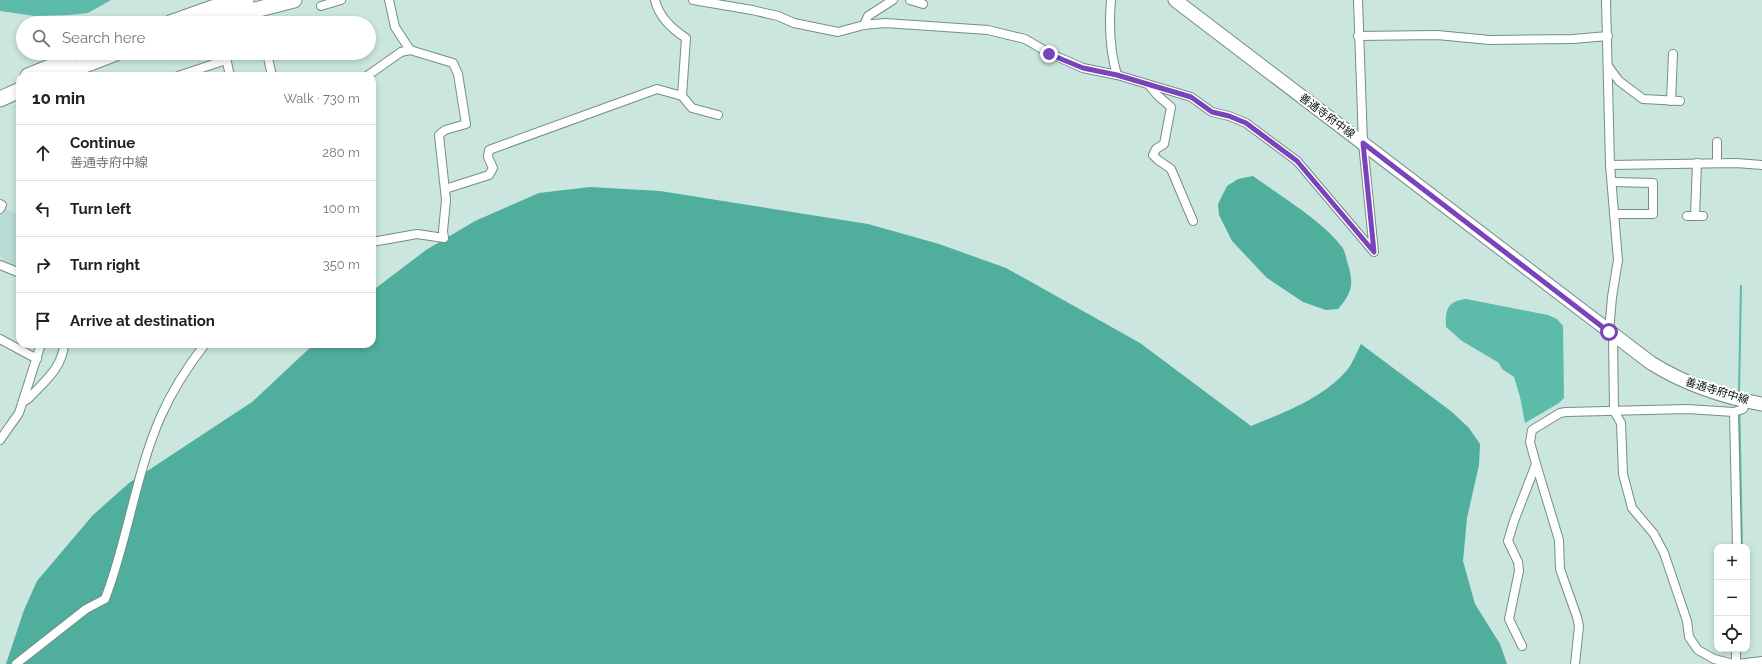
<!DOCTYPE html>
<meta charset="utf-8">
<style>
:root{--surface:#fff;--page:#f2f2f2;--text:#202124;--muted:#757577;--line:#e0e0e0}
body{margin:0;font-family:Raleway,"Noto Sans JP",sans-serif;background:var(--page);color:var(--text)}
.controls{position:absolute;right:12px;bottom:12px;display:grid;overflow:hidden;border-radius:8px;box-shadow:0 2px 6px #0003}
.controls button{width:36px;height:36px;display:grid;place-items:center;padding:0;border:0;border-bottom:1px solid var(--line);background:var(--surface);color:var(--text);font:20px sans-serif}
.stop{position:absolute;width:12px;height:12px;margin:-9px;border:3px solid #7943ba;border-radius:50%;background:#fff}
.stop.end{background:#7943ba;border-color:#fff;box-shadow:0 1px 4px #0008}
.list{margin:0;padding:0;list-style:none}
h2{display:flex;justify-content:space-between;align-items:center;height:52px;margin:0;padding:0 16px;font-size:17px}
h2 small{font-size:13px;font-weight:400;color:var(--muted)}
.list li{display:grid;grid-template-columns:26px 1fr auto;gap:12px;align-items:center;box-sizing:border-box;height:56px;padding:0 16px;border-top:1px solid var(--line)}
.list b{display:block;font-size:15px;white-space:nowrap}
.list p{margin:0;font-size:13px;white-space:nowrap;color:var(--muted)}
.list em{font-size:13px;font-style:normal;color:var(--muted)}
.icon{flex:none;width:22px;height:22px;fill:none;stroke:currentColor;stroke-width:2;stroke-linecap:round;stroke-linejoin:round}
.map{position:relative;flex:none;width:1762px;height:664px;overflow:hidden}
.search{position:absolute;background:var(--surface);box-shadow:0 2px 6px #0003;left:16px;top:16px;width:360px;height:44px;display:flex;align-items:center;gap:10px;box-sizing:border-box;padding:0 14px;border-radius:22px;color:var(--muted);font-size:15px}
.panel{position:absolute;background:var(--surface);box-shadow:0 2px 6px #0003;left:16px;top:72px;width:360px;height:276px;border-radius:12px}
.map>svg:first-child{display:block}
.built{fill:#b7dcd3}
.forest{fill:#4fae9c}
.water{fill:#5dbca9}
.lines{fill:none;stroke-linecap:round;stroke-linejoin:round}
.street-casing{stroke:#758e88;stroke-width:10}
.primary-casing{stroke:#758e88;stroke-width:15}
.highway-casing{stroke:#758e88;stroke-width:17}
.street{stroke:#fff;stroke-width:8}
.primary{stroke:#fff;stroke-width:13}
.highway{stroke:#fff;stroke-width:15}
.route{stroke:#7943ba;stroke-width:5}
.labels{text-anchor:middle;dominant-baseline:central;stroke-width:4;stroke-linejoin:round;paint-order:stroke}
.street-label{font-size:11px;fill:#060f0d;stroke:#fff}
</style>
<div class="map">
<svg width="1762" height="664" viewBox="0 0 1762 664">
<rect width="100%" height="100%" fill="#cae6df"/>
<!-- built -->
<path class="built" d="M4 208 20 215V269L7 263 0 256V214Z"/>
<!-- forest -->
<g class="forest">
<path d="M1253 176C1279 195 1324 222 1342 247 1345 251 1346 257 1347 261 1354 283 1353 292 1338 309L1326 310 1303 302 1267 278 1232 241 1219 215 1218 204 1227 186 1238 179Z"/>
<path d="M590 187 660 191 868 224 939 244 1006 268 1140 343 1251 426C1285 412 1324 398 1348 369 1353 362 1357 352 1361 344L1452 412 1469 428 1480 444 1479 465 1467 518 1463 561 1475 604 1500 644 1507 664H6L24 610 37 581 93 515 129 483 252 402 314 344H372V291L426 250 475 221 539 193Z"/>
</g>
<!-- water -->
<g class="water">
<path d="M0 0H111L88 13 69 15 35 16 0 11Z"/>
<path d="M1740 285H1742L1740 392 1743 547H1741L1738 392Z"/>
<path d="M1466 299 1548 315 1557 319 1563 326 1564 398 1559 403 1525 423 1520 397 1514 377 1502 369 1499 363 1462 341 1446 327C1445 309 1448 301 1466 299Z"/>
</g>
<g class="lines">
<!-- street casing -->
<g class="street-casing">
<g id="street">
<path d="M389 0 395 27 410 50"/>
<path d="M655 0C659 17 672 29 686 38L682 96 692 108 718 115"/>
<path d="M693 0 752 10 778 16 794 23 838 32 864 25 885 23 988 30 1025 39 1049 53 1083 68 1117 75 1191 97 1212 112 1229 116 1246 123 1297 161 1374 252 1363 143 1358 0"/>
<path d="M910 0 923 4"/>
<path d="M1111 0C1109 24 1110 52 1117 75"/>
<path d="M1606 0 1610 165 1618 260 1612 297 1609 332"/>
<path d="M321 6 341 0"/>
<path d="M864 25 868 16 893 0"/>
<path d="M1358 36 1437 35 1490 40 1573 39 1608 36"/>
<path d="M225 53 230 76"/>
<path d="M267 53 272 76"/>
<path d="M1608 66 1619 81 1643 99 1680 101"/>
<path d="M178 76 226 60"/>
<path d="M367 76 401 52 410 50 453 63 458 74 466 124 445 130 439 135 446 200 443 231 444 238 417 234 372 242"/>
<path d="M1149 85 1157 95 1171 107 1164 144 1156 149 1153 155 1158 160 1171 169 1193 221"/>
<path d="M1671 101 1673 54"/>
<path d="M1717 163V142"/>
<path d="M1610 165 1736 163 1762 165"/>
<path d="M1612 182 1653 183V214H1614"/>
<path d="M445 189 489 175 493 168 488 157 489 150 657 89 682 96"/>
<path d="M0 204 2 205 0 209"/>
<path d="M1687 216H1703"/>
<path d="M1695 216 1697 163"/>
<path d="M0 265 20 273"/>
<path d="M1613 335 1614 411 1621 423 1623 474 1632 508 1654 534 1664 553 1687 621 1689 637 1698 650 1714 659 1734 664"/>
<path d="M0 339 37 359"/>
<path d="M23 402 29 398C44 382 63 367 64 344"/>
<path d="M0 440 19 413 41 344"/>
<path d="M1737 547 1734 412 1743 409 1746 401"/>
<path d="M1522 646 1509 619 1519 571 1518 562 1508 541 1514 521 1536 464"/>
<path d="M16 664 86 609 105 599C128 540 135 475 161 416 172 391 188 366 205 344"/>
<path d="M1575 664 1579 626 1577 617 1560 569 1559 540 1536 464 1530 442 1532 430 1560 413 1566 412 1687 409 1734 412"/>
<path d="M1736 664V649"/>
<path d="M1737 664 1762 661"/>
</g>
</g>
<!-- primary casing -->
<g class="primary-casing">
<path id="primary" d="M1175 0 1651 363C1685 384 1722 397 1762 404"/>
</g>
<!-- highway casing -->
<g class="highway-casing">
<g id="highway">
<path d="M170 23 212 8 246 0"/>
<path d="M204 23 294 0"/>
<path d="M28 76 68 60"/>
<path d="M56 76 116 53"/>
<path d="M0 99 20 90"/>
</g>
</g>
<!-- street -->
<use href="#street" class="street"/>
<!-- primary -->
<use href="#primary" class="primary"/>
<!-- highway -->
<use href="#highway" class="highway"/>
</g>
<g class="lines">
<!-- route -->
<path class="route" d="M1049 54 1083 68 1117 75 1191 97 1212 112 1229 116 1246 123 1297 161 1374 252 1363 143 1609 332"/>
</g>
<g class="labels">
<!-- street labels -->
<g class="street-label">
<text transform="translate(1327 116) rotate(37)">善通寺府中線</text>
<text transform="translate(1717 391) rotate(17)">善通寺府中線</text>
</g>
</g>
</svg>
<div class="controls">
<button>+</button>
<button>−</button>
<button><svg class="icon" aria-label="locate" viewBox="0 0 24 24"><circle cx="12" cy="12" r="6"/><path d="M12 2v4M12 18v4M2 12h4M18 12h4"/></svg></button>
</div>
<div class="stop" style="left:1609px;top:332px"></div>
<div class="stop end" style="left:1049px;top:54px"></div>
<div class="search"><svg class="icon" aria-label="search" viewBox="0 0 24 24"><circle cx="10" cy="10" r="6"/><path d="M15 15l6 6"/></svg>Search here</div>
<section class="panel">
<h2>10 min<small>Walk · 730 m</small></h2>
<ul class="list">
<li><svg class="icon" aria-label="ahead" viewBox="0 0 24 24"><path d="M12 20V5M6 11l6-6 6 6"/></svg><div><b>Continue</b><p>善通寺府中線</p></div><em>280 m</em></li>
<li><svg class="icon" aria-label="left" viewBox="0 0 24 24"><path d="M17 20v-9H6M10 6l-5 5 5 5"/></svg><div><b>Turn left</b></div><em>100 m</em></li>
<li><svg class="icon" aria-label="right" viewBox="0 0 24 24"><path d="M7 20v-9h11M14 6l5 5-5 5"/></svg><div><b>Turn right</b></div><em>350 m</em></li>
<li><svg class="icon" aria-label="arrive" viewBox="0 0 24 24"><path d="M6 21V4h12l-3 4 3 4H6"/></svg><div><b>Arrive at destination</b></div></li>
</ul>
</section>
</div>
